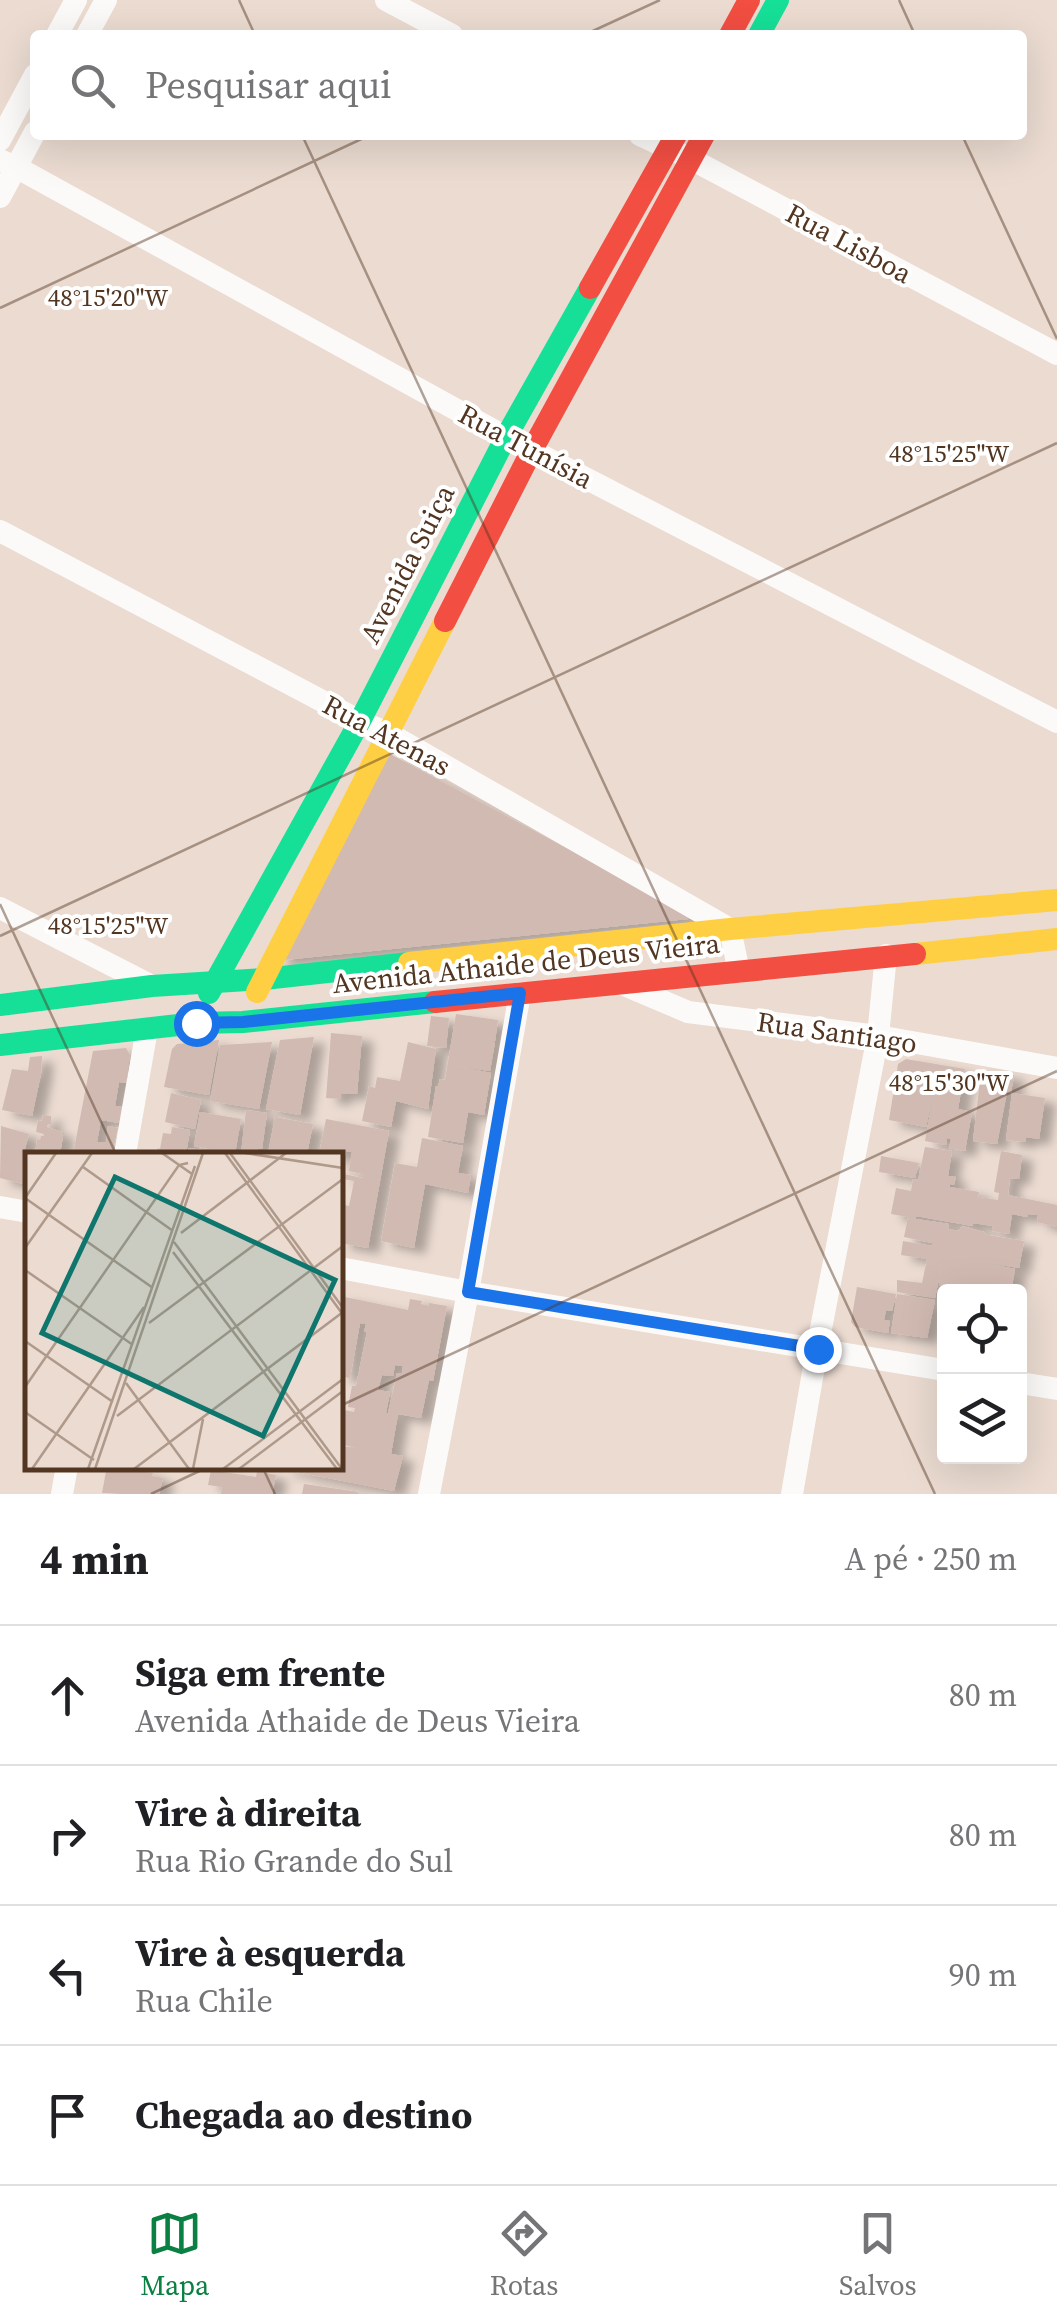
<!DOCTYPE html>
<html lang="pt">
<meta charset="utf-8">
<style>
:root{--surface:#fff;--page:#f2f2f2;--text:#202124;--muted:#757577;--line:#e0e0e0;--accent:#0b8043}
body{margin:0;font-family:"Source Serif 4",serif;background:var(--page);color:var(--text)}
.controls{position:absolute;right:30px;bottom:30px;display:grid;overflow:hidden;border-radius:10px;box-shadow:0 10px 40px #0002}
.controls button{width:90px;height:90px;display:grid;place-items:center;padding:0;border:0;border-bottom:2px solid var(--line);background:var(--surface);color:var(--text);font:50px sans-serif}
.stop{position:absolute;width:30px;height:30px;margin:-22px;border:8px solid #1a73e8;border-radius:50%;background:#fff}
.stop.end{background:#1a73e8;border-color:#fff;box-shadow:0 2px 10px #0008}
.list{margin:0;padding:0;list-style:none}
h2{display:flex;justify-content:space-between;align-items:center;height:130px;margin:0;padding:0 40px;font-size:42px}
h2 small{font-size:32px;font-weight:400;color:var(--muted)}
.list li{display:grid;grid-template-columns:65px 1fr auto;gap:30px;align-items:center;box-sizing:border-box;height:140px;padding:0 40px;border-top:2px solid var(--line)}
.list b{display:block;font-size:38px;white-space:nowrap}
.list p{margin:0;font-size:32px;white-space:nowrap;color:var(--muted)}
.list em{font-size:32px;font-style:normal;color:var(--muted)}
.icon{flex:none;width:55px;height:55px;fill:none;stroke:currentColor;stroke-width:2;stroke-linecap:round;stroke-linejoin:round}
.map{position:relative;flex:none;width:1057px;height:1494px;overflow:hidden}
.search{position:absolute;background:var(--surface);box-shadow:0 10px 40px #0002;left:30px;right:30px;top:30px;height:110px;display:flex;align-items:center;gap:25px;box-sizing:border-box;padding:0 35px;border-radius:10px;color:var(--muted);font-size:38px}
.sheet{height:690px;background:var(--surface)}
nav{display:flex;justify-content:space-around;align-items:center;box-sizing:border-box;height:140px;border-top:2px solid var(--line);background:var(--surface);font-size:28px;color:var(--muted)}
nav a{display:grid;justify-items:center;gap:5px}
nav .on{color:var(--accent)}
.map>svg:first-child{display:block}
.building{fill:#d1bab2;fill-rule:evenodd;filter:url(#shadow)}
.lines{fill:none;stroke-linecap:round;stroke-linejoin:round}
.street{stroke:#fcfaf8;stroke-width:22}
.fast{stroke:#16e098;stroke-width:22}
.slow{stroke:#ffcf43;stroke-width:22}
.jam{stroke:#f24e42;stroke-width:22}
.route{stroke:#1a73e8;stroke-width:12}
.ticks{fill:none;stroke:#523621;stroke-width:2.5;stroke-opacity:0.45}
.labels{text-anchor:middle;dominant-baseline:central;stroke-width:8;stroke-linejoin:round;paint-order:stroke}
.street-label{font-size:28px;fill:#523621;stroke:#fff}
.inset-road{fill:none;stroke:#ae998b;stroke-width:2.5}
.view{fill:#0f766e;fill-opacity:0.15;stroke:#0f766e;stroke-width:5}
.inset-edge{fill:none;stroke:#523621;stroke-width:5}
.ticks-label{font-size:25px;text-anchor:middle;fill:#523621;stroke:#fff;stroke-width:8;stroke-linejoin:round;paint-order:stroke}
</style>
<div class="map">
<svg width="1057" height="1494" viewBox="0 0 1057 1494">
<defs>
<filter id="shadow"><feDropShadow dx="11" dy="6" stdDeviation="5" flood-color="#0004"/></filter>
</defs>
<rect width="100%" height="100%" fill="#ebdbd1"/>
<!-- building -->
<g class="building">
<path d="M390 754 698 918 274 961Z"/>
<path d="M456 1014 498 1020 495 1041 481 1040 495 1042 490 1071 456 1066 491 1073 484 1115 468 1112 463 1143 428 1137 436 1086 438 1087 440 1079 445 1080Z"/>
<path d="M431 1016 449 1018 446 1048 427 1046Z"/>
<path d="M331 1033 362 1036 357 1094 341 1093V1099L326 1098Z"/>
<path d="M314 1037 300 1115 266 1109 280 1040Z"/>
<path d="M219 1040 209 1095 164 1087 172 1049 177 1044Z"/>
<path d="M272 1042 259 1109 210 1101 220 1045Z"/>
<path d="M408 1042 436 1049 428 1109 396 1101 391 1127 362 1121 369 1086 375 1088 377 1077 400 1081Z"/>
<path d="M126 1048 130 1055 126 1083 119 1082 115 1106 123 1107 119 1123 101 1120 97 1142H106L108 1126 118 1128 112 1154H73L93 1051Z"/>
<path d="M42 1056 41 1074 32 1116 2 1110 12 1069 28 1071 30 1057Z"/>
<path d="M906 1059 965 1069 958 1109 972 1112 965 1151 949 1148 951 1139 947 1138 946 1145 925 1141 934 1091 926 1127 889 1120 898 1064Z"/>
<path d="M977 1069 1014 1075 1011 1093 1007 1092 997 1144 973 1141 979 1089 974 1088Z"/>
<path d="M171 1093 201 1100 195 1129 165 1122Z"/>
<path d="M1012 1093 1045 1098 1039 1139 1026 1137V1142L1006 1140Z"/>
<path d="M246 1110 267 1113 262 1149H258L257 1154H241Z"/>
<path d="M200 1112 241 1119 235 1154 194 1146Z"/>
<path d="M43 1115 51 1116V1124H48L47 1127 62 1132 61 1135 63 1136 60 1154H35L37 1140H40L41 1136H44V1134L36 1132 38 1120 42 1121Z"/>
<path d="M275 1117 313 1124 307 1154H268Z"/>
<path d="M326 1119 389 1131 368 1248 340 1243V1204L349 1206 354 1181 343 1179 344 1174 362 1178 363 1174 349 1171 352 1152 346 1151 342 1172H340V1154H319Z"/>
<path d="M1 1126 29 1134 23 1156 28 1158 23 1184 0 1178Z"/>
<path d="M172 1127 190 1130 186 1154H157L158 1148 160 1149 163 1133 171 1134Z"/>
<path d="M422 1138 463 1146 458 1173 471 1175 468 1193 425 1184 414 1248 381 1241 395 1163 417 1167Z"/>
<path d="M925 1147 952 1151 948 1176 956 1177 954 1185 950 1184V1187L979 1192 978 1197 998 1200 999 1193 994 1192 1001 1151 1022 1155 1019 1179 1010 1178 1008 1195 1057 1205V1227L1037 1222 1038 1215 1028 1214 1027 1217 1012 1214 1009 1234 992 1231 993 1226 973 1223V1226L916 1216V1219L949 1224 948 1229 959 1231 962 1226 984 1232 987 1235 1024 1241 1019 1268 981 1262 1015 1269 1011 1292H973L939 1285 944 1254 935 1298 897 1292V1280L922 1283 927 1259 901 1255 903 1241 932 1246V1243L904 1237 908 1217 891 1214 896 1188 911 1191 913 1179 918 1180Z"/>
<path d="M189 1148 215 1152 214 1154H188Z"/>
<path d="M881 1156 919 1163 915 1178 879 1172Z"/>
<path d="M857 1287 896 1294 892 1311 886 1310 884 1320 890 1321 888 1333 855 1327 851 1322Z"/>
<path d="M897 1294 935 1300 927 1338 891 1333Z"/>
<path d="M340 1296 408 1310 410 1299 422 1301 421 1304 429 1306V1303L447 1306 433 1381 429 1380 421 1418 398 1414 391 1454 403 1456 394 1491 282 1469V1466H340V1446L357 1448 340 1444V1409L354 1412 355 1408 348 1407 352 1386H356L367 1332H364L366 1324 360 1323 350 1378 340 1376ZM395 1365 403 1366 402 1374 397 1373 388 1413H386L390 1392 378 1390 382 1375 393 1376Z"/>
<path d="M107 1466 153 1473 152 1476 163 1478 159 1494 102 1493Z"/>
<path d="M211 1470 256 1477 257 1471 276 1475 272 1494H221L222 1487 208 1485Z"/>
<path d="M304 1484 359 1492 358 1494H302Z"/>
</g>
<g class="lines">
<!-- street -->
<g class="street">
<path d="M386 0 452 35"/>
<path d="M57 35 76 0"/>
<path d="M87 35 106 0"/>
<path d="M640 135 691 159 1057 354"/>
<path d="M0 140 35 75"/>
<path d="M0 160 16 167 506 437 1057 722"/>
<path d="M0 197 35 132"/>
<path d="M0 531 360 721 388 733 730 929 739 972"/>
<path d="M0 908 152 986"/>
<path d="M622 984 688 1012 878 1036 1057 1068"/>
<path d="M125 1154 147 1029"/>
<path d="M0 1207 28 1212"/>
<path d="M340 1268 468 1292 944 1370"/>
<path d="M1020 1383 1057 1389"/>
<path d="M62 1494 67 1466"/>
<path d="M429 1494 468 1292 520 993"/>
<path d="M792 1494 817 1349 878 1036 886 955"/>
</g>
<!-- fast -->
<g class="fast">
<path d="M759 35 778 0"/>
<path d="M209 993 360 721 506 437 590 288"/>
<path d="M0 1005 152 986 264 979 409 963"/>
<path d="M0 1045 196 1023 243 1022 435 1002"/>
</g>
<!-- slow -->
<g class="slow">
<path d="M915 954 1057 939"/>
<path d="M409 963 730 929 1057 900"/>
<path d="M257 992 445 621"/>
</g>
<!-- jam -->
<g class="jam">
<path d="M730 35 749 0"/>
<path d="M590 288 676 135"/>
<path d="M445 621 532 450 704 135"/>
<path d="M435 1002 915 954"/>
</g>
</g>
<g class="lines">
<!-- route -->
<path class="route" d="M196 1023 243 1022 520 993 468 1292 818 1349"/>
</g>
<!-- ticks -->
<path class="ticks" d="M239 0 255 35M899 0 915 35M584 35 660 0M302 135 935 1494M962 135 1057 339M0 308 370 135M0 904 116 1154M0 936 1057 443M340 1406 1057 1071M262 1466 275 1494M151 1494 210 1466"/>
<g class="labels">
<!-- street labels -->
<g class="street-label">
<text transform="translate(849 243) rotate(28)">Rua Lisboa</text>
<text transform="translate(526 446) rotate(28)">Rua Tunísia</text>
<text transform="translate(407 564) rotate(-63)">Avenida Suiça</text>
<text transform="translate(387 735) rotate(28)">Rua Atenas</text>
<text transform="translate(526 963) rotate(-6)">Avenida Athaide de Deus Vieira</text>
<text transform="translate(837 1032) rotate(8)">Rua Santiago</text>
</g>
</g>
<!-- overview -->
<g transform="translate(25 1152)">
<rect width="318" height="318" fill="#ebdbd1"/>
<path class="inset-road" d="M137 1 167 22M200 1 316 160M205 1 318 156M220 1 318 16M58 15 148 79M0 46 128 136M0 46 31 1M156 81 261 1M149 90 317 317M0 96 67 1M148 100 312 317M0 118 108 193M124 171 318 27M0 189 88 250M101 231 164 317M0 235 154 13 163 11M0 260 69 308M92 264 318 94M7 317 119 155M63 317 170 14M70 317 178 1M109 317 318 160M168 317 178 267M198 317 318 227M214 317 318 239"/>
<path class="view" d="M90 25 310 128 238 284 17 181Z"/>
<rect width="318" height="318" class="inset-edge"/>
</g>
<g class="ticks-label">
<text x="108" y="306">48°15'20"W</text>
<text x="949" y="462">48°15'25"W</text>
<text x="108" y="934">48°15'25"W</text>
<text x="949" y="1091">48°15'30"W</text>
</g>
</svg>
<div class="controls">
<button><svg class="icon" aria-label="locate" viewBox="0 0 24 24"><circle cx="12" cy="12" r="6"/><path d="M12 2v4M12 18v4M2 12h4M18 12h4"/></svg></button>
<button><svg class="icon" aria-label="layers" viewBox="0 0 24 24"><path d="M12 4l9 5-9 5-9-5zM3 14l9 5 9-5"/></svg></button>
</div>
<div class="stop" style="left:196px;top:1023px"></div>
<div class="stop end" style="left:818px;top:1349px"></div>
<div class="search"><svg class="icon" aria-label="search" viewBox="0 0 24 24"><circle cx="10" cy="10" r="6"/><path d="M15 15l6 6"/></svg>Pesquisar aqui</div>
</div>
<section class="sheet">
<h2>4 min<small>A pé · 250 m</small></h2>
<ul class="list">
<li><svg class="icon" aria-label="ahead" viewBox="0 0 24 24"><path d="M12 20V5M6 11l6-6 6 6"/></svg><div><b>Siga em frente</b><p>Avenida Athaide de Deus Vieira</p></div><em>80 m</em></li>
<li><svg class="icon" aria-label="right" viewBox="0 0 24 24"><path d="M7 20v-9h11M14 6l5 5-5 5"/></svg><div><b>Vire à direita</b><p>Rua Rio Grande do Sul</p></div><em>80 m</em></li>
<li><svg class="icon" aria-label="left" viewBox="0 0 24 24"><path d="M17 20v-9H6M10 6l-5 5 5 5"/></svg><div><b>Vire à esquerda</b><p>Rua Chile</p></div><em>90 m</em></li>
<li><svg class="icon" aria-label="arrive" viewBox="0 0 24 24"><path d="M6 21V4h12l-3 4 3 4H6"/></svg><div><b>Chegada ao destino</b></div></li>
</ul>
</section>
<nav>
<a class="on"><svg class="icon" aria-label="map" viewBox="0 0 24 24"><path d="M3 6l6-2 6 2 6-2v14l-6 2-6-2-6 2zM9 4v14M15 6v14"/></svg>Mapa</a>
<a><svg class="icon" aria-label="directions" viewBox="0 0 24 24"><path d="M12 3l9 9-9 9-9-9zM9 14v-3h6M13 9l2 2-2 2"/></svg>Rotas</a>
<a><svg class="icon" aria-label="saved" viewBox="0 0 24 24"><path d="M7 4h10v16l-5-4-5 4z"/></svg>Salvos</a>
</nav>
